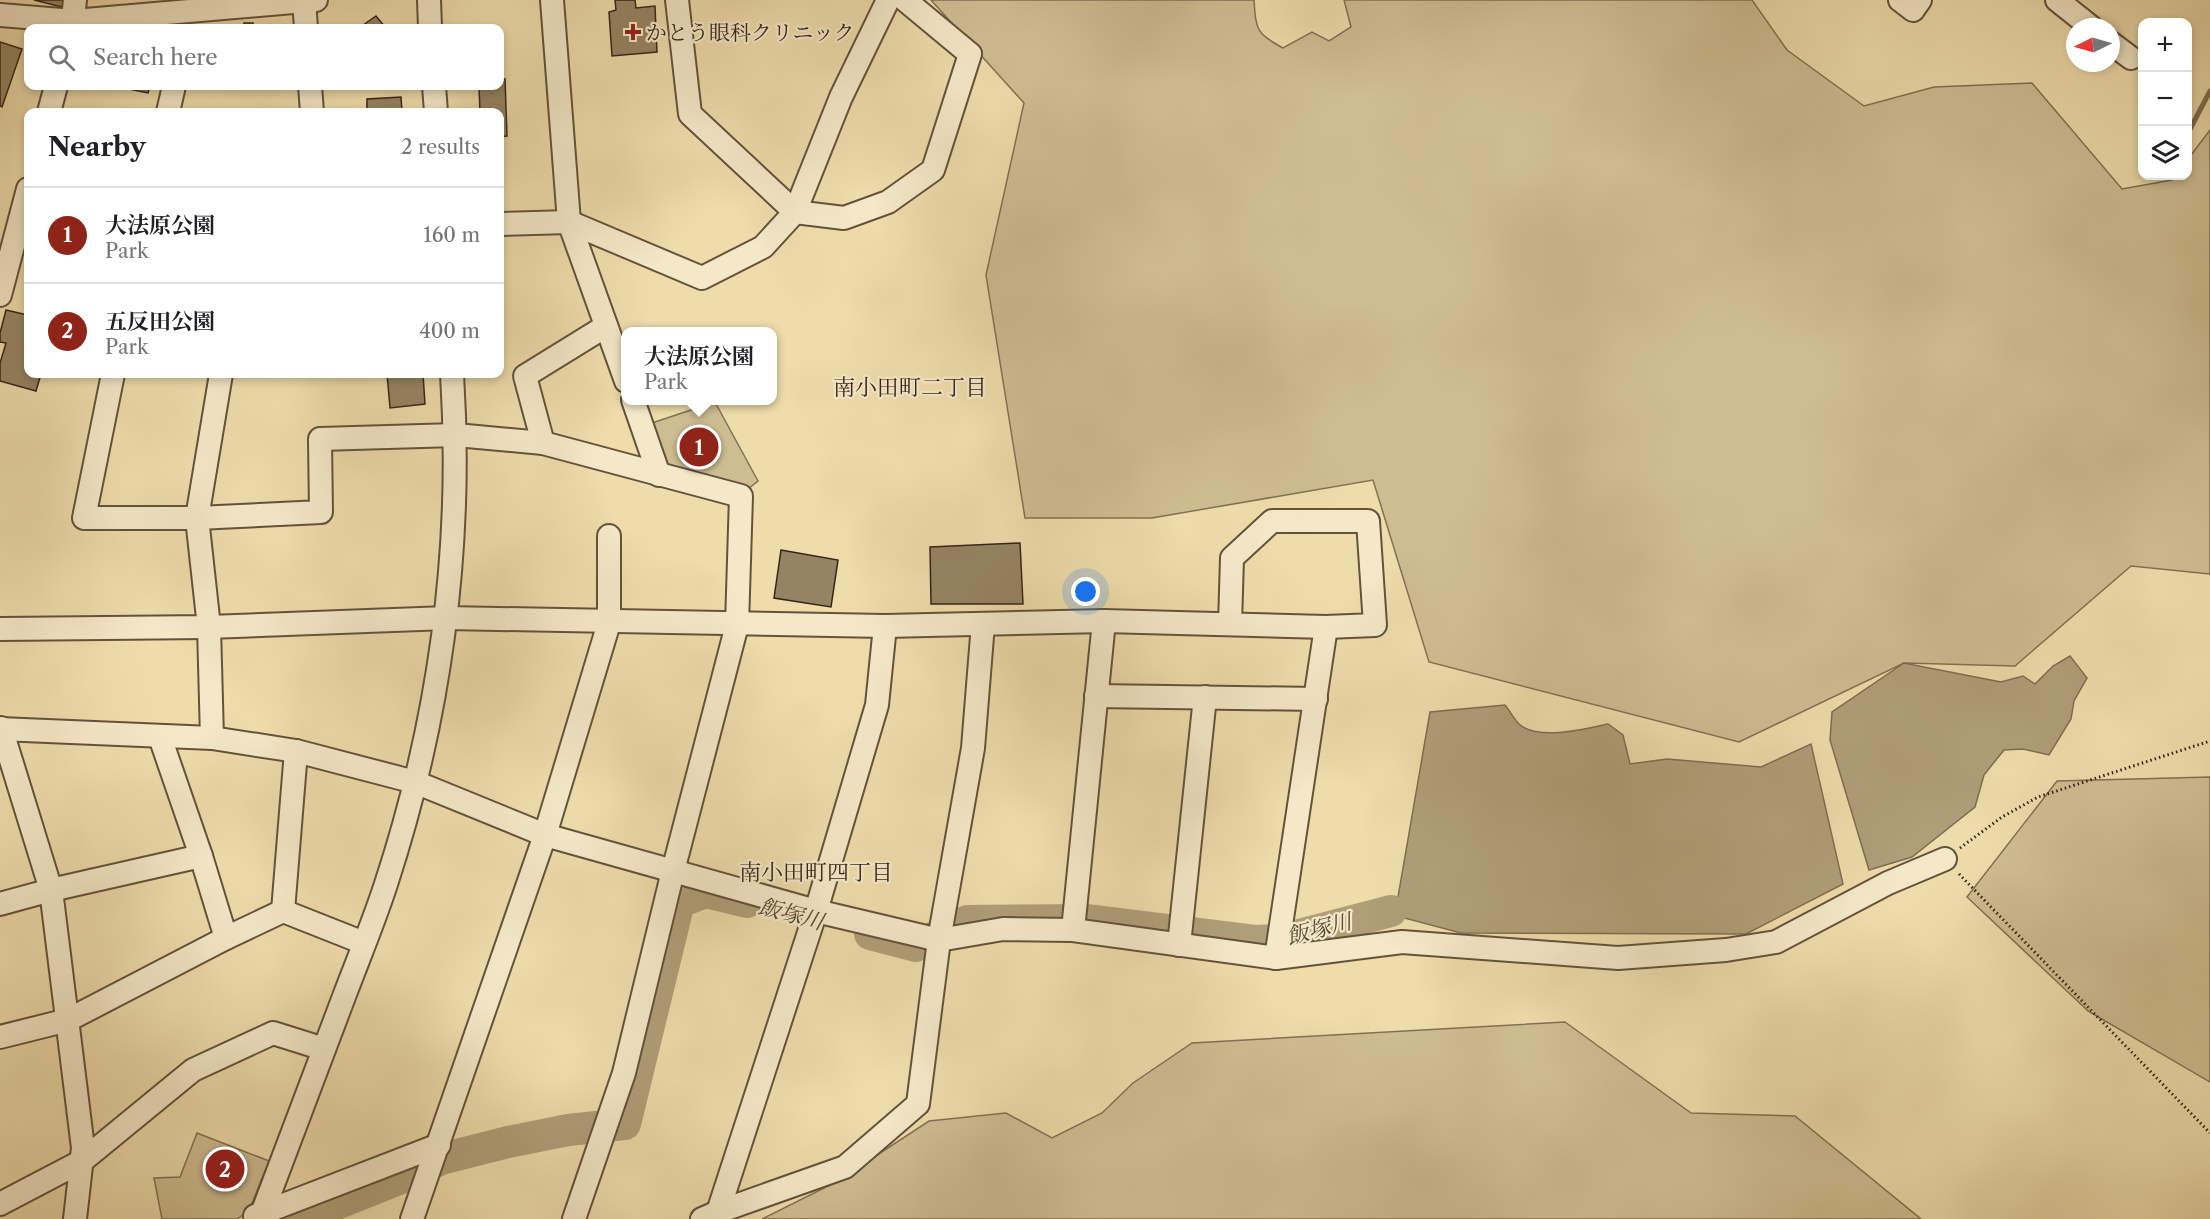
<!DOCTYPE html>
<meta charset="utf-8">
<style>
:root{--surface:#fff;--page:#f6f6f6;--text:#202124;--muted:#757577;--line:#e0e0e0;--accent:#8f2418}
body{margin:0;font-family:"Libre Caslon Text","Noto Serif JP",serif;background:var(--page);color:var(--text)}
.controls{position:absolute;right:18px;top:18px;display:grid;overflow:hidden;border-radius:12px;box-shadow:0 3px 9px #0003}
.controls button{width:54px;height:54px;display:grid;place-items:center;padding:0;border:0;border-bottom:2px solid var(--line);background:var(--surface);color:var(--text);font:30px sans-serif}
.compass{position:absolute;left:2066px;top:18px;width:54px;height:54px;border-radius:50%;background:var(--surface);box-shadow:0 3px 9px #0003;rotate:265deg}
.you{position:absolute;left:1086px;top:592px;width:21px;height:21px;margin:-15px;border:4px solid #fff;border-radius:50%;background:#1a73e8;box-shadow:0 0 0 9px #1a73e833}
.badge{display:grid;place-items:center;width:39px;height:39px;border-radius:50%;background:var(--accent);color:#fff;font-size:20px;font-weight:700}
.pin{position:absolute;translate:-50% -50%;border:3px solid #fff;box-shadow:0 2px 6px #0006}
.popup{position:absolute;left:621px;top:327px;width:156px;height:78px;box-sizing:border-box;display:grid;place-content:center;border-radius:12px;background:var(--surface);filter:drop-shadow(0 2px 4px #0005);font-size:20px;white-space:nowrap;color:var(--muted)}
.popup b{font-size:22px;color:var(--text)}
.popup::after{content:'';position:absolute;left:50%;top:100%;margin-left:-12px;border:12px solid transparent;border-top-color:var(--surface)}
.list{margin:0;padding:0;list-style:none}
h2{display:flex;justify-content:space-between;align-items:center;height:78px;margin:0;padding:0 24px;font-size:26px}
h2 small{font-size:20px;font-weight:400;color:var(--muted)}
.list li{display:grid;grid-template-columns:39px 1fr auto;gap:18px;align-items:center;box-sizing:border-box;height:96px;padding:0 24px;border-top:2px solid var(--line)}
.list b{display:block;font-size:22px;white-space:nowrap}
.list p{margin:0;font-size:20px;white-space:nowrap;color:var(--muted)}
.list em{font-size:20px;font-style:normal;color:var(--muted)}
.icon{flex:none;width:33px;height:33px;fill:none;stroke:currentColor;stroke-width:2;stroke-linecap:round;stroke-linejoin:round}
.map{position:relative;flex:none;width:2210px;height:1219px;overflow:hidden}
.search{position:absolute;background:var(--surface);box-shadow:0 3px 9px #0003;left:24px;top:24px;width:480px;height:66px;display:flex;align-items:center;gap:15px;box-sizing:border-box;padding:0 21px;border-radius:12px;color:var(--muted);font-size:22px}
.panel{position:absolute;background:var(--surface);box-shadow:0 3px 9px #0003;left:24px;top:108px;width:480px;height:270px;border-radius:12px}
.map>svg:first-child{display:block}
.green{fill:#cfbd92;stroke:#827154;stroke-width:1.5}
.water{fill:#af9e78;stroke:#7e6e51;stroke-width:1.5}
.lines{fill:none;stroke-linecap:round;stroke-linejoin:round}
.stream{stroke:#7e6e51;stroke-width:5}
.river{stroke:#af9e78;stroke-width:32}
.building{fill:#958463;stroke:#352516;stroke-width:1.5}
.minor-casing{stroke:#63533b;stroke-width:26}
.path{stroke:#352516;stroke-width:3;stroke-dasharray:1.5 3;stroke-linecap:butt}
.minor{stroke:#f4e8c8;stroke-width:22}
.poi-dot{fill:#8f2418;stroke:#f4e8c8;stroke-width:2}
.labels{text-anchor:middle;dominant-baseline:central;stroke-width:4.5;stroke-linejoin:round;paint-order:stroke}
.poi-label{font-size:21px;fill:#352516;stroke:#f4e8c8;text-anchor:start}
.neighbourhood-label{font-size:22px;fill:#352516;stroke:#f4e8c8}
.water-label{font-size:22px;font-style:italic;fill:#5a4933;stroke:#f4e8c8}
</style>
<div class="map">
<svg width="2210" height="1219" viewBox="0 0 2210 1219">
<rect width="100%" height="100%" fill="#eedcab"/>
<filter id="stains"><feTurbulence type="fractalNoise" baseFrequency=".00333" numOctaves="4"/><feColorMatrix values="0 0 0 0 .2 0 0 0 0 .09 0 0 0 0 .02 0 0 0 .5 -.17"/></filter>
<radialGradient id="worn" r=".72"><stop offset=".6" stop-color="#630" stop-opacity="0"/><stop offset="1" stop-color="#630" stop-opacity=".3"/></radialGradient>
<!-- green -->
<g class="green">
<path d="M931 0H1254C1256 30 1256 33 1283 48L1312 32 1329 41 1351 27 1344 0H1752L1787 50 1864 106 1934 87 2032 83 2122 189 2172 180 2175 176H2188V159L2210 130V574L2131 566 2015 666 1904 663 1739 742 1429 662 1373 480 1152 518H1025L986 275 1024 103Z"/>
<path d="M715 402 758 481 748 489 666 470 649 424Z"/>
<path d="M2210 777V1082L2088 1011 1967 897 2057 781Z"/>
<path d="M1565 1022 1691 1113 1795 1116 1921 1219H762L836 1182 929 1121 1006 1113 1052 1138 1102 1113 1133 1083 1192 1043Z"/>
<path d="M197 1133 269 1161 249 1211 237 1219H162L154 1178 180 1177Z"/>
</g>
<!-- water -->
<g class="water">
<path d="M2070 656 2087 678 2074 701 2071 719 2049 755 2023 749 2004 750 1984 775 1975 807 1912 857 1869 870 1830 740 1832 712 1904 663 2001 682 2023 676 2035 684 2053 666Z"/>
<path d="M1505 705C1510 711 1514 719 1519 724 1537 741 1587 729 1608 724L1623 735 1630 764 1667 759 1761 767 1811 744 1843 884 1746 934 1461 933 1404 918 1398 897 1430 712Z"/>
</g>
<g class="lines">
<!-- stream -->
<path class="stream" d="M2188 133 2210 91"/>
<!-- river -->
<g class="river">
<path d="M870 934 916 946 967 921 1086 920 1255 941 1280 940 1391 911"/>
<path d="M299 1219 399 1179 441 1159 508 1142 568 1130 625 1124 679 902 706 892 747 902"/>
</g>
</g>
<!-- building -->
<g class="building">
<path d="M34 0H67L66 8Z"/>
<path d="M615 0H635L636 8 655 6 657 52 612 56 609 12 616 10Z"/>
<path d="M376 16 386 28H359Z"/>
<path d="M244 23H253L254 28 288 26V28H243Z"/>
<path d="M0 42 22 49 2 107 0 106Z"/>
<path d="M505 79 507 136 500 137V112H480L479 86H500V80Z"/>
<path d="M114 86H150L148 93Z"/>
<path d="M401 97 402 112H367V99Z"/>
<path d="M6 310 28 315V374H41L36 391 0 381V363L6 343 0 342V333Z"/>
<path d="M387 374H423L425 404 390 408Z"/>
<path d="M1020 543 1023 604H931L930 547Z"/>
<path d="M781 550 838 560 831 607 774 598Z"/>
</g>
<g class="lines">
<!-- minor casing -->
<g class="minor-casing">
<g id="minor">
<path d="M304 0 306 28"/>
<path d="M429 0 430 28"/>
<path d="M552 0 569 222 626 381"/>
<path d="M677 0 690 114 795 212 844 218 888 202 933 170 970 54 905 0"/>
<path d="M1900 0 1913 10 1920 0"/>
<path d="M2057 0 2091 27"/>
<path d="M0 15 74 21 316 0"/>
<path d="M72 28 75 0"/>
<path d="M2111 43 2131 58"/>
<path d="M310 86 312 112"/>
<path d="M434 86 436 112"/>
<path d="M49 112 56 86"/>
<path d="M168 112 174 86"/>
<path d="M500 224 569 222 702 278 763 247 795 212 841 97 888 0"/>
<path d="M0 295 28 189"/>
<path d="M113 374 84 518H197L321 512 320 439 456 435 543 443 741 496 737 625 673 871 624 1073 574 1219"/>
<path d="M633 400 659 475"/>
<path d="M543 443 525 376 606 326"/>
<path d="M0 629 209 627 447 618 885 626 1104 621 1326 627 1375 625 1368 521H1272L1232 558 1230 624"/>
<path d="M1096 696 1316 699"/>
<path d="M1 728 51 890 83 1148 75 1219"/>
<path d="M0 729 212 738 296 751 415 782 545 835 816 911 939 940 1003 929 1073 930 1276 958 1402 942 1618 958 1726 950 1776 942 1888 883 1945 859"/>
<path d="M212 738 209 627 197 518 221 374"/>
<path d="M296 751 283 911 364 943"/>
<path d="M0 904 51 890 201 856"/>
<path d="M1073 930 1104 621"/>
<path d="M226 938 283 911"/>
<path d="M1179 945 1205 697"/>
<path d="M1276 958 1326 627"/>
<path d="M0 1037 68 1020 226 938 201 856 160 737"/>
<path d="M0 1204 82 1161 193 1070 273 1033 324 1049"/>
<path d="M718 1212 845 1167 918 1104 939 940 973 748 983 624"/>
<path d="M255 1216 439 1145"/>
<path d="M260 1219C288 1144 316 1069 345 994 359 957 374 921 386 884 440 719 463 546 452 374"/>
<path d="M412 1219 545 835 609 623V536"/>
<path d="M702 1219 718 1212 816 911 877 705 885 626"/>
</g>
</g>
<!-- path -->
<g class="path">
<path d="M1960 848 2002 817 2038 797 2210 741"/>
<path d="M1959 874 2210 1133"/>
</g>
<!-- minor -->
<use href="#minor" class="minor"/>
</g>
<!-- markers -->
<path class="poi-dot" d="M630 23h6v6h6v6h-6v6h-6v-6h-6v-6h6z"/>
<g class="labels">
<!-- poi labels -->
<g class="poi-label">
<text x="646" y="32">かとう眼科クリニック</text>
</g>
<!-- neighbourhood labels -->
<g class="neighbourhood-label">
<text x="910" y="387">南小田町二丁目</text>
<text x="816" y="872">南小田町四丁目</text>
</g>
<!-- water labels -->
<g class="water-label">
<text transform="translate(791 914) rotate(15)">飯塚川</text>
<text transform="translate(1319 929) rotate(-14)">飯塚川</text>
</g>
</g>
<rect width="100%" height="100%" filter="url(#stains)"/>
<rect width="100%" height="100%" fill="url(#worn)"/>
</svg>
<div class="controls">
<button>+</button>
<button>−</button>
<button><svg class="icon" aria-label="layers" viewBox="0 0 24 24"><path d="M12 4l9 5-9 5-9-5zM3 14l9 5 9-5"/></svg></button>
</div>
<svg class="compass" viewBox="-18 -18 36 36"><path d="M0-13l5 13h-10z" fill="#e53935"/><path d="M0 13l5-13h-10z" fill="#757577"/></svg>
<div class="you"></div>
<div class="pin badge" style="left:699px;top:447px">1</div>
<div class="popup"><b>大法原公園</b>Park</div>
<div class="pin badge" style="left:225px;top:1169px">2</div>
<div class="search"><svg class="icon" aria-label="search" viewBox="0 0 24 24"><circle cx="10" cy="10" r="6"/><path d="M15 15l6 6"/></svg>Search here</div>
<section class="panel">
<h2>Nearby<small>2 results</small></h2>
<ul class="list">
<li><span class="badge">1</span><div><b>大法原公園</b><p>Park</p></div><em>160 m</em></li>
<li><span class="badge">2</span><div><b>五反田公園</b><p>Park</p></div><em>400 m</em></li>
</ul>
</section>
</div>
